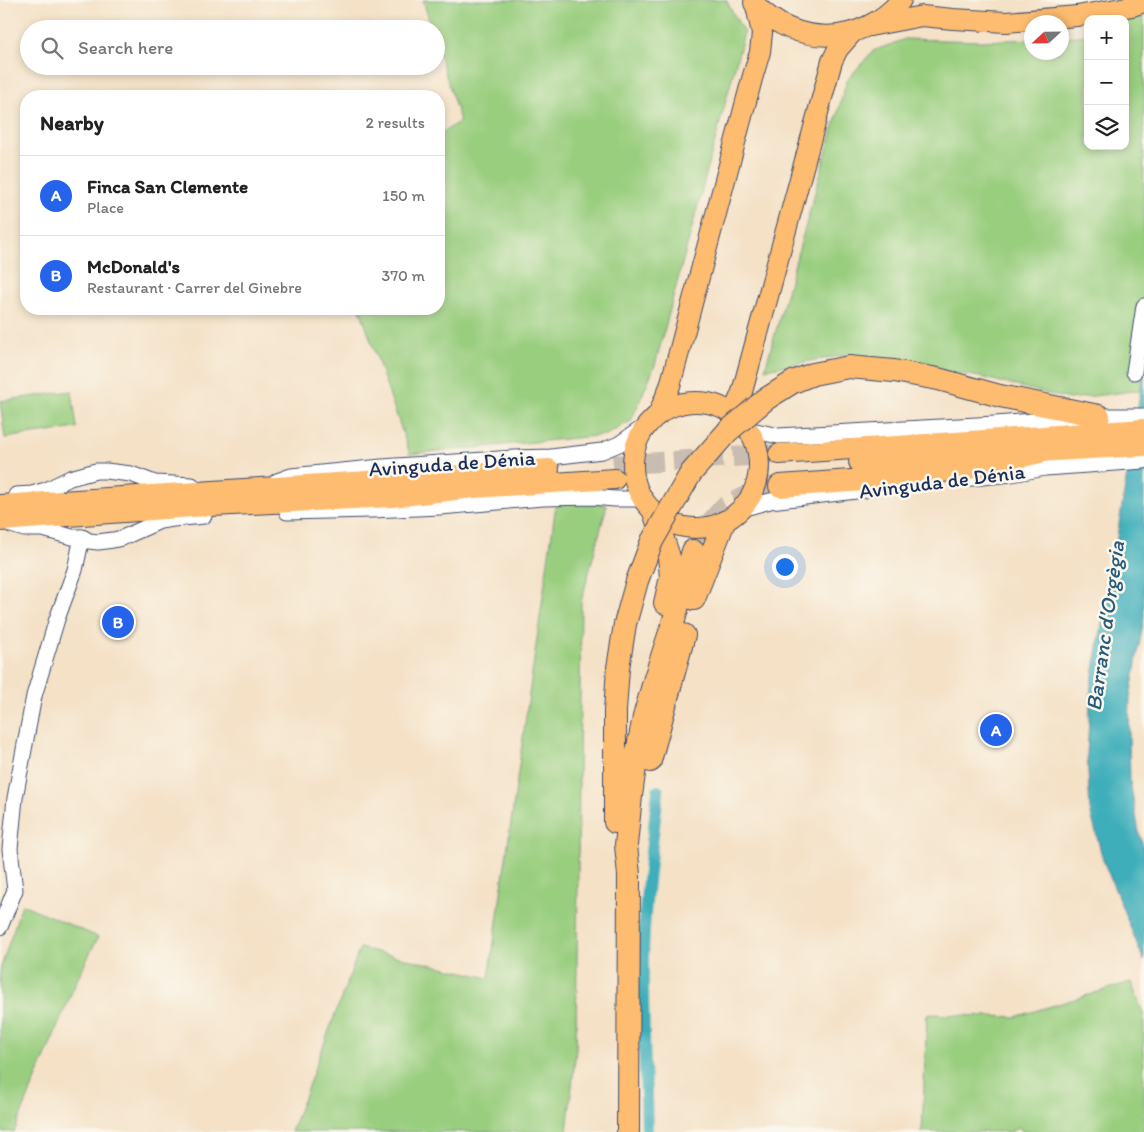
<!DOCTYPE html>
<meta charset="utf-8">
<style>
:root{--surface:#fff;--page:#f2f2f2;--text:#222;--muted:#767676;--line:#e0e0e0;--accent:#2563eb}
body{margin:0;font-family:Itim,sans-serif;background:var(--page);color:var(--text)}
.controls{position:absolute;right:15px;top:15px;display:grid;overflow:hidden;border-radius:10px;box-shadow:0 2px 8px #0003}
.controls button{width:45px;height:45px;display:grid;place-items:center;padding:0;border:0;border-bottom:1px solid var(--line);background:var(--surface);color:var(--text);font:25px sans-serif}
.compass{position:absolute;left:1024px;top:15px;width:45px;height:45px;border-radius:50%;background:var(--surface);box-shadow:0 2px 8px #0003;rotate:248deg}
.you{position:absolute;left:784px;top:566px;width:18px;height:18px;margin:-12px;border:4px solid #fff;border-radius:50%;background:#1a73e8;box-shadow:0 0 0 8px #1a73e833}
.badge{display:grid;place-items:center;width:32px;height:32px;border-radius:50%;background:var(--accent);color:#fff;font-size:16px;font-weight:700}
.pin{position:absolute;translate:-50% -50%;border:2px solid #fff;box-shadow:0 1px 5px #0006}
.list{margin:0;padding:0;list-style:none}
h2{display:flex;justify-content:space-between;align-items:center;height:65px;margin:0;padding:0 20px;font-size:21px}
h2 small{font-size:16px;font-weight:400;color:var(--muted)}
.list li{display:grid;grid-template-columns:32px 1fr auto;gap:15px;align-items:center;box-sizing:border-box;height:80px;padding:0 20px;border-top:1px solid var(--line)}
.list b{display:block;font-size:19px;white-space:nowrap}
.list p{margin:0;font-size:16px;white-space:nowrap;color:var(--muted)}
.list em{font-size:16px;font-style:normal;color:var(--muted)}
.icon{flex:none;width:28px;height:28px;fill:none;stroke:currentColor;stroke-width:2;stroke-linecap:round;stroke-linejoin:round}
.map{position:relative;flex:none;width:1144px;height:1132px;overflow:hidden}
.search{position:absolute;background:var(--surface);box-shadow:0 2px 8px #0003;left:20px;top:20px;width:425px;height:55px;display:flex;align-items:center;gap:12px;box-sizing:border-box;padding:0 18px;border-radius:28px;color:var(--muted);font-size:19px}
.panel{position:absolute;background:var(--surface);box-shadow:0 2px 8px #0003;left:20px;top:90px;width:425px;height:225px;border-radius:20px}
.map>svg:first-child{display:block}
.green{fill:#9ace7f;stroke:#5a7e6e}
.water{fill:#3eaeba;stroke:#2c6e8c}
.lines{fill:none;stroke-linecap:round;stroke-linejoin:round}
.canal{stroke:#3eaeba;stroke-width:12}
.major-tunnel{stroke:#c9bdb1;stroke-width:20;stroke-dasharray:20 10;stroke-linecap:butt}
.highway-tunnel{stroke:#c9bdb1;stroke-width:22;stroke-dasharray:22 11;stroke-linecap:butt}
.minor-casing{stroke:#3c4a6e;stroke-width:17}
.major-casing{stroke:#3c4a6e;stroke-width:22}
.highway-casing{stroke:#3c4a6e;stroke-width:24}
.minor{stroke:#fff;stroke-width:15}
.major{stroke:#fdbc70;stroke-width:20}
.highway{stroke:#fdbc70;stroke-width:22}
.highway-bridge-casing{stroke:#3c4a6e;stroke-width:24;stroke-linecap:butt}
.highway-bridge{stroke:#fdbc70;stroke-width:22}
.labels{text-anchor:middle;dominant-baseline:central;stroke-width:5;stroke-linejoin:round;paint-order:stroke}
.street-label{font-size:21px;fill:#1b2f5e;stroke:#fbf7ec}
.water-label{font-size:22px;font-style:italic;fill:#275b7e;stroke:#fbf7ec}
</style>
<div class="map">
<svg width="1144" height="1132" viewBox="0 0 1144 1132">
<rect width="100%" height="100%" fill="#fbf7ec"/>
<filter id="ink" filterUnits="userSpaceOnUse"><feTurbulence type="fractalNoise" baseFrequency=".02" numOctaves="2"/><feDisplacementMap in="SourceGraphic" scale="10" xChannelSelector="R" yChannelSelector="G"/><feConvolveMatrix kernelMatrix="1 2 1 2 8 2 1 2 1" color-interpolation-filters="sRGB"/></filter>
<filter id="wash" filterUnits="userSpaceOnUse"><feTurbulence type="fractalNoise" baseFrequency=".0096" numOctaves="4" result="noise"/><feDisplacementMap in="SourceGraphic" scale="20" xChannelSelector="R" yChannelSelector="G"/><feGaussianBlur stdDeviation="1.12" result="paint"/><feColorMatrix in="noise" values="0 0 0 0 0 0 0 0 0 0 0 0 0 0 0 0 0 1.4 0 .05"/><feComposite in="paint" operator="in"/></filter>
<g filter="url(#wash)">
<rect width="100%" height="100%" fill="#f4e1c6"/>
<!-- green -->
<g class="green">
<path d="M423 0H726L744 33 655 365 631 421 606 435 410 454 360 309H439V135L460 121 436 43V29H432Z"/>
<path d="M1144 16V369L1141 390 1069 399 981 377 845 355 765 369 847 80 873 51 905 39 981 41 1031 39 1032 52H1062V37L1080 36 1088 34V146H1125V22Z"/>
<path d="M72 391 77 428 5 438 0 401Z"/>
<path d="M557 497 607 505 581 602 576 1049 567 1132H291L360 948 489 978Z"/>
<path d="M22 904 98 937 76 982 14 1132H0V970Z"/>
<path d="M1131 982 1144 1016V1132H1023L1019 1127 1011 1132H922L927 1014 1015 1017Z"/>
</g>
<!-- water -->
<path class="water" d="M1144 369V618L1130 698 1129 737 1130 781 1139 832 1144 849V961L1103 860 1090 810 1087 754 1091 686 1113 562Z"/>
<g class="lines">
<!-- canal -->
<path class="canal" d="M647 1132C646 1074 642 1016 643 958 644 902 652 847 658 791"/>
</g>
</g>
<g filter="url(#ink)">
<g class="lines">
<!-- major-tunnel -->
<path class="major-tunnel" d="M613 465 779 454"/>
<!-- highway-tunnel -->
<path class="highway-tunnel" d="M693 551 711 523 724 508 763 489 780 486"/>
<!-- minor casing -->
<g class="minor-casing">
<g id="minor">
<path d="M1134 372 1144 306"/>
<path d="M747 429 778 436 995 424 1099 416H1144"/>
<path d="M962 479 1012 474 1045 468 1144 461"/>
<path d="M277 481 291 476 382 467 514 458 551 457 602 451 619 444 648 424"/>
<path d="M16 495 32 494 46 490 70 478 96 471H106L131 474 155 483 192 485"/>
<path d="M741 509 770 501 865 490"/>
<path d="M287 512 371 510 440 507 543 498 592 497 615 499H643"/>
<path d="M11 525 24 529H43L72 537H82L89 541 98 542 113 540 122 538 160 521 173 519 204 516"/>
<path d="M0 927 15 890 10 849 15 798 34 696 57 619 75 570 82 537"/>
</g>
</g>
<!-- major casing -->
<g class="major-casing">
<g id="major">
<path d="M754 3C795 48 862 46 901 0"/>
<path d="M870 26 922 16 953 19 1006 22 1077 16 1132 6 1144 2"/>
<circle cx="696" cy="465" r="63"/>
<path d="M733 414 742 392 832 61 838 49 852 33"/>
<path d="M658 415 670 386 752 79 760 52 762 33 756 6"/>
<path d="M779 454 1144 429"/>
<path d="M859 462 1144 446"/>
<path d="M0 505 549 469"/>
<path d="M0 521 193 507 392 497 474 488 615 479"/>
</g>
</g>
<!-- highway casing -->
<g class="highway-casing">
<g id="highway">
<path d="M793 382 813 374 849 367 894 371 938 379 1000 396 1099 416"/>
<path d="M780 486 865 480 976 467 1044 451"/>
<path d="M654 512 669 557 671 577 665 603"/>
<path d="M694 599 724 522"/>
<path d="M650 761 684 635"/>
<path d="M615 822V711L618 668 625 624"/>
<path d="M628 1132 629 875 626 845 631 796 637 752 644 717 655 678 674 620 693 551"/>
</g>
</g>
<!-- minor -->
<use href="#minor" class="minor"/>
<!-- major -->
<use href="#major" class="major"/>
<!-- highway -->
<use href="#highway" class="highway"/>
<!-- highway-bridge casing -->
<g class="highway-bridge-casing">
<path id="highway-bridge" d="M625 624 637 581 652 541 691 473 727 432 766 399 793 382"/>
</g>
<!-- highway-bridge -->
<use href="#highway-bridge" class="highway-bridge"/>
</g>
</g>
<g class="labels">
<!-- street labels -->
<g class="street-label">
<text transform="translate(452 463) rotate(-4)">Avinguda de Dénia</text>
<text transform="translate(942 481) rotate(-7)">Avinguda de Dénia</text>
</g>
<!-- water labels -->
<g class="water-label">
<text transform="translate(1105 626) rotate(-82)">Barranc d'Orgègia</text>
</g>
</g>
</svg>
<div class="controls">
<button>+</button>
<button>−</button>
<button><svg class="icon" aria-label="layers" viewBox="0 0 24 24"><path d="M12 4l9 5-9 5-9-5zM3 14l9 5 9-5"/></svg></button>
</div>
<svg class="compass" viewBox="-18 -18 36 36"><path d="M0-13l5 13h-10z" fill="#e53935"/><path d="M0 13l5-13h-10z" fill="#767676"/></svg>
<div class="you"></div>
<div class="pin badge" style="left:996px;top:730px">A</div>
<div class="pin badge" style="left:118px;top:622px">B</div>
<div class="search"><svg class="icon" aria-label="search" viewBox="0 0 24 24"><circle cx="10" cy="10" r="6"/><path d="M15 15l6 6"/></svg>Search here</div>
<section class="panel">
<h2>Nearby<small>2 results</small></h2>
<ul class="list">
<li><span class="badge">A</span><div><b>Finca San Clemente</b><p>Place</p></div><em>150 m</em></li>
<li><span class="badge">B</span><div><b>McDonald's</b><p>Restaurant · Carrer del Ginebre</p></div><em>370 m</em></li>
</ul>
</section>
</div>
